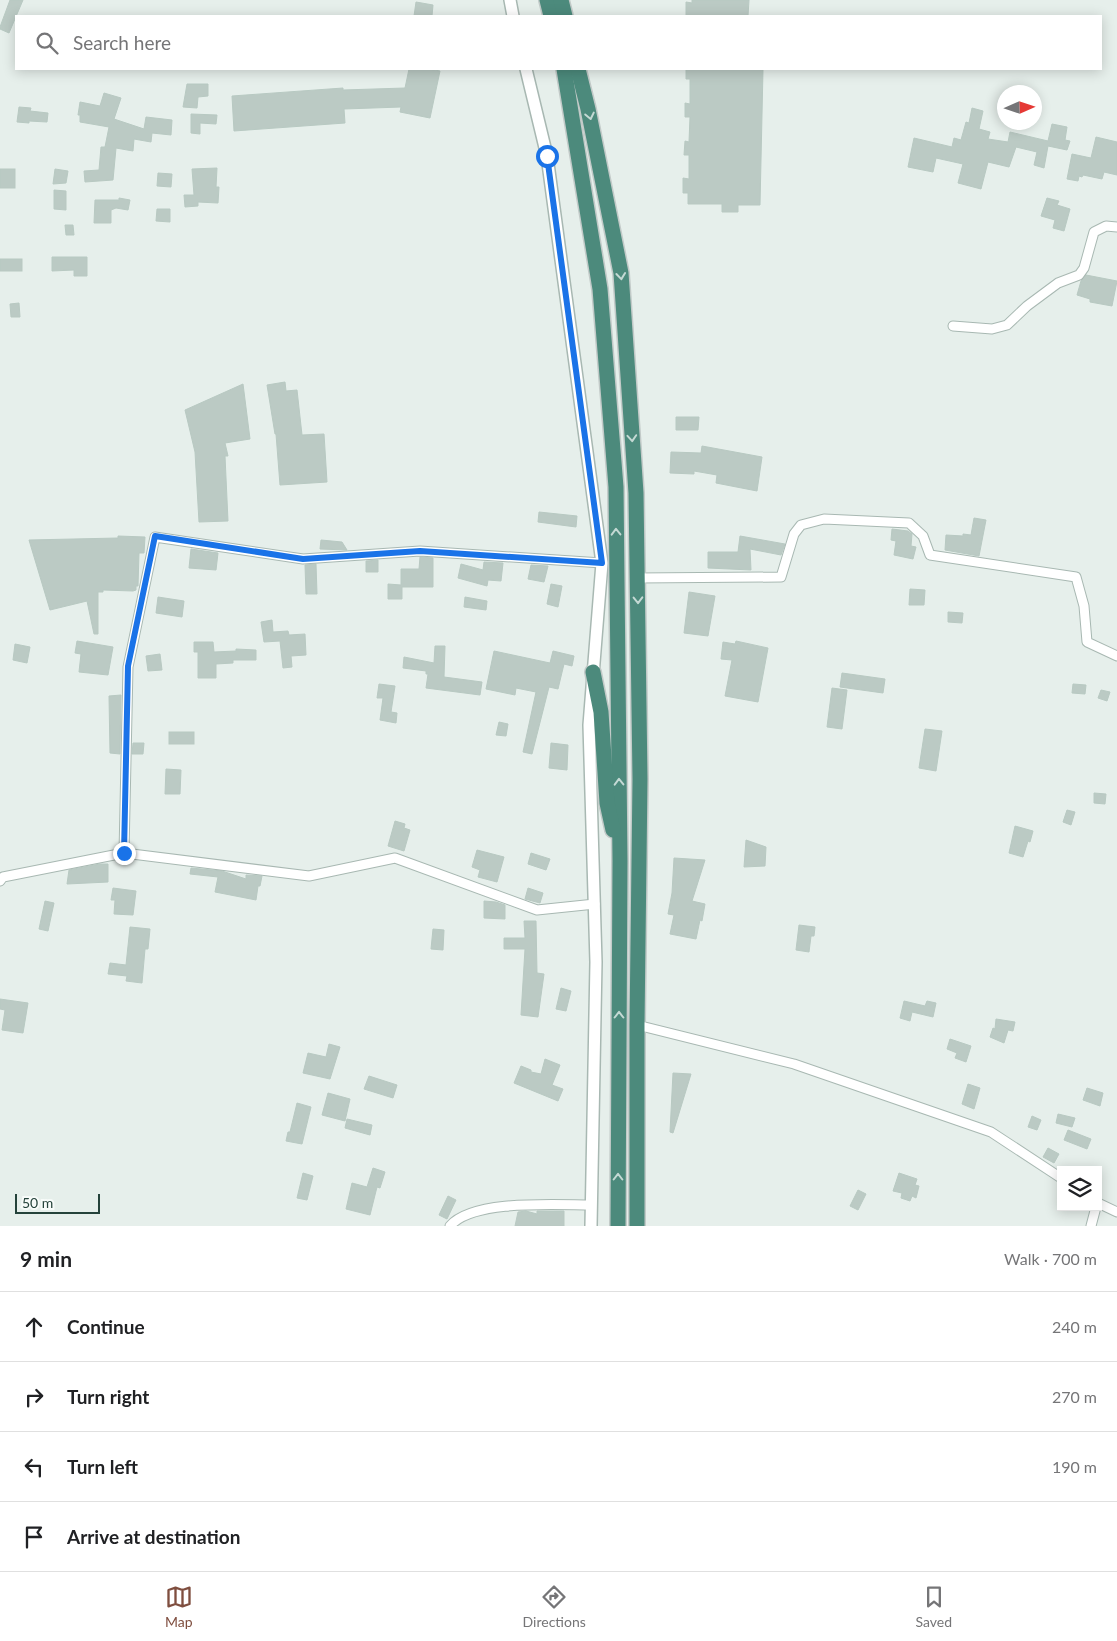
<!DOCTYPE html>
<meta charset="utf-8">
<style>
:root{--surface:#fff;--page:#f6f6f6;--text:#202124;--muted:#757577;--line:#e0e0e0;--accent:#7f4e3f}
body{margin:0;font-family:Lato,sans-serif;background:var(--page);color:var(--text)}
.controls{position:absolute;right:15px;bottom:15px;display:grid;overflow:hidden;border-radius:0px;box-shadow:0 2px 12px #0003}
.controls button{width:45px;height:45px;display:grid;place-items:center;padding:0;border:0;border-bottom:1px solid var(--line);background:var(--surface);color:var(--text);font:25px sans-serif}
.compass{position:absolute;left:997px;top:85px;width:45px;height:45px;border-radius:50%;background:var(--surface);box-shadow:0 2px 12px #0003;rotate:87deg}
.scale{position:absolute;left:15px;bottom:12px;width:85px;box-sizing:border-box;padding-left:5px;border:2px solid #24423a;border-top:0;font-size:14px;line-height:18px;white-space:nowrap;color:#24423a;-webkit-text-stroke:4px #f7fbf9;paint-order:stroke}
.stop{position:absolute;width:15px;height:15px;margin:-11px;border:4px solid #1a73e8;border-radius:50%;background:#fff}
.stop.end{background:#1a73e8;border-color:#fff;box-shadow:0 1px 5px #0008}
.list{margin:0;padding:0;list-style:none}
h2{display:flex;justify-content:space-between;align-items:center;height:65px;margin:0;padding:0 20px;font-size:21px}
h2 small{font-size:16px;font-weight:400;color:var(--muted)}
.list li{display:grid;grid-template-columns:32px 1fr auto;gap:15px;align-items:center;box-sizing:border-box;height:70px;padding:0 20px;border-top:1px solid var(--line)}
.list b{display:block;font-size:19px;white-space:nowrap}
.list em{font-size:16px;font-style:normal;color:var(--muted)}
.icon{flex:none;width:28px;height:28px;fill:none;stroke:currentColor;stroke-width:2;stroke-linecap:round;stroke-linejoin:round}
.map{position:relative;flex:none;width:1117px;height:1226px;overflow:hidden}
.search{position:absolute;background:var(--surface);box-shadow:0 2px 12px #0003;left:15px;right:15px;top:15px;height:55px;display:flex;align-items:center;gap:12px;box-sizing:border-box;padding:0 18px;border-radius:0px;color:var(--muted);font-size:19px}
.sheet{height:345px;background:var(--surface)}
nav{display:flex;justify-content:space-around;align-items:center;box-sizing:border-box;height:70px;border-top:1px solid var(--line);background:var(--surface);font-size:14px;color:var(--muted)}
nav a{display:grid;justify-items:center;gap:2px}
nav .on{color:var(--accent)}
.map>svg:first-child{display:block}
.building{fill:#bbcac4;stroke:#b8c9c2}
.lines{fill:none;stroke-linecap:round;stroke-linejoin:round}
.minor-casing{stroke:#a8b8b2;stroke-width:11}
.tertiary-casing{stroke:#a8b8b2;stroke-width:14}
.trunk-casing{stroke:#c2cac8;stroke-width:18}
.minor{stroke:#fff;stroke-width:9}
.tertiary{stroke:#fff;stroke-width:11}
.trunk{stroke:#4c8a7c;stroke-width:15}
.oneway{stroke:#c4d9d4}
.route{stroke:#1a73e8;stroke-width:6}
</style>
<div class="map">
<svg width="1117" height="1226" viewBox="0 0 1117 1226">
<rect width="100%" height="100%" fill="#e6efeb"/>
<!-- building -->
<g class="building">
<path d="M10 0H23L9 33 0 29V27Z"/>
<path d="M692 0H749L748 16H686V2L692 3Z"/>
<path d="M416 2 433 5 432 16H414Z"/>
<path d="M409 69H429L440 71 430 118 400 112 401 107 344 109 345 123 234 131 232 96 343 88V90L405 88Z"/>
<path d="M686 69H763L760 205H738V212H722V204H688V193H683V178L689 179V155H684L685 141 689 142 690 117H685V103L690 104V79H686Z"/>
<path d="M187 84H208V96L198 97 197 108 183 107Z"/>
<path d="M104 93 121 98 114 119 144 129 146 117 172 120 171 135 152 133 151 142 134 139 133 151 116 148 113 180 85 182 84 171 99 170 101 147H105L109 127 80 122V115H78L80 102 100 106Z"/>
<path d="M19 107 31 108 30 111 48 113 47 122 29 121V123L17 122Z"/>
<path d="M972 108 983 111 979 129 990 132 988 139 1008 142 1010 132 1048 141 1052 124 1067 127 1065 140 1070 141 1067 150 1048 146 1044 168 1034 165 1037 152 1016 147 1009 167 988 162 981 189 958 183 963 164 936 158 933 172 908 167 914 138 952 147 954 138 961 140 966 122 969 123Z"/>
<path d="M191 114 217 115 216 124 200 123V134L191 133Z"/>
<path d="M1096 137 1117 142V175L1104 172 1102 179 1083 175 1082 177 1079 176 1078 181 1067 179 1072 154 1091 158Z"/>
<path d="M217 168 216 187H219L218 203 198 202V206L185 207 184 195H194L192 169Z"/>
<rect x="0" y="169" width="15" height="19"/>
<path d="M55 169 68 171 66 183 53 184Z"/>
<path d="M158 173 172 174 171 187 157 186Z"/>
<path d="M54 190 66 191V210L54 209Z"/>
<path d="M119 198 130 200 128 210 116 208 111 210V223H94L95 200H119Z"/>
<path d="M1047 198 1059 201 1057 205 1070 209 1064 231 1053 228 1055 220 1041 216Z"/>
<path d="M157 209H170V222L156 221Z"/>
<path d="M65 225H73L74 235H66Z"/>
<path d="M52 257H87V276H74V270L52 271Z"/>
<rect x="0" y="259" width="22" height="12"/>
<path d="M1086 275 1117 281 1112 306 1090 302V299L1077 295 1081 281Z"/>
<path d="M19 303 20 317H11L10 304Z"/>
<path d="M285 382 286 391 297 390 302 435 324 434 327 482 280 485 276 434H275L267 385Z"/>
<path d="M243 384 250 439 225 443 228 456H225L228 521 199 522 195 452 185 410Z"/>
<path d="M676 417H699L698 430H676Z"/>
<path d="M702 446 762 457 757 491 716 483 717 475 694 471V474L670 473 671 452 701 453Z"/>
<path d="M539 512 577 516 576 527 538 522Z"/>
<path d="M974 518 986 520 979 556 945 550 946 535 963 536V534L971 535Z"/>
<path d="M892 529 908 531 912 534 911 546 916 547 913 559 894 555 896 541 891 540Z"/>
<path d="M118 536 145 537 144 553H139L138 586H136V590L133 591 103 590V592H98V634H94L87 601 50 610 29 540 118 538Z"/>
<path d="M740 536 785 544 781 555 750 549 751 570 708 568V552H738Z"/>
<path d="M321 540 342 542 347 550 320 549Z"/>
<path d="M191 549 218 553 216 570 189 568Z"/>
<path d="M420 557 433 558V587H402V599H388V584L401 585V569H419Z"/>
<path d="M378 560V572H366V561Z"/>
<path d="M484 562 503 563 501 581 488 580 487 586 458 578 461 564 483 570Z"/>
<path d="M316 564 317 594H306L305 565Z"/>
<path d="M531 565 548 566 544 582 528 579Z"/>
<path d="M551 584 562 586 558 607 547 604Z"/>
<path d="M910 589 925 590 924 605H909Z"/>
<path d="M689 592 715 596 708 636 684 633Z"/>
<path d="M158 597 184 601 182 617 156 613Z"/>
<path d="M465 597 487 601 486 610 464 607Z"/>
<path d="M948 612 963 613 962 623 948 622Z"/>
<path d="M272 620 273 632 288 631 289 635 305 634 306 655 291 656 292 667 283 668 280 641 264 642 261 622Z"/>
<path d="M77 641 113 647 108 675 79 672 81 654 75 653Z"/>
<path d="M736 641 768 648 758 702 725 696 732 660 721 659 723 642 735 644Z"/>
<path d="M194 642H213L214 652 236 651V649L256 650V660H233V663L216 664V678H198V652H194Z"/>
<path d="M15 644 30 647 27 663 13 660Z"/>
<path d="M435 646H445L444 677 482 682 480 695 426 688 428 674H426V671L403 668 404 657 434 663Z"/>
<path d="M494 651 550 663 553 651 574 656 572 666 564 664 558 689 549 687 532 754 523 752 536 692 516 688 515 695 486 689Z"/>
<path d="M160 654 162 670 148 671 146 656Z"/>
<path d="M842 673 885 679 883 693 840 687Z"/>
<path d="M379 684 395 686 391 712 397 713 396 723 380 720 383 698H377Z"/>
<path d="M1073 684 1086 685 1085 694 1072 693Z"/>
<path d="M832 688 847 690 842 729 827 727Z"/>
<path d="M1101 690 1110 692 1107 701 1098 698Z"/>
<path d="M121 695 120 754 110 753 109 696Z"/>
<path d="M499 722 508 724 506 736 496 735Z"/>
<path d="M925 729 942 731 936 771 919 768Z"/>
<rect x="169" y="732" width="25" height="12"/>
<path d="M133 743H144L143 754H132Z"/>
<path d="M551 743 568 745 567 770 549 768Z"/>
<path d="M166 769 181 770 180 794H165Z"/>
<path d="M1094 793 1106 794 1105 804 1094 803Z"/>
<path d="M1067 810 1075 812 1071 825 1063 822Z"/>
<path d="M395 821 405 824 404 828 410 830 404 851 388 846Z"/>
<path d="M1015 826 1033 831 1030 842 1028 841 1023 857 1009 853Z"/>
<path d="M746 840 766 847 765 866 744 867Z"/>
<path d="M477 850 504 857 497 882 478 877 480 870 472 867Z"/>
<path d="M531 853 550 859 546 870 528 864Z"/>
<path d="M674 858 705 860 692 901 705 904 702 921 700 920 696 939 670 934 674 915 668 914 672 893Z"/>
<path d="M100 864H108V882L67 884 69 870Z"/>
<path d="M191 868 222 871 246 879V875L262 876 260 886H258L256 900 215 892 218 877 190 874Z"/>
<path d="M113 888 136 891 133 915 114 914 115 900H111Z"/>
<path d="M528 888 543 893 540 903 525 899Z"/>
<path d="M45 901 54 903 48 931 39 929Z"/>
<path d="M484 901 496 902 505 905V919L484 918Z"/>
<path d="M524 921H536L537 973 544 974 538 1017 521 1015 525 949H504V938H525Z"/>
<path d="M799 925 815 927 814 936H811L809 952 796 950Z"/>
<path d="M130 927 150 929 148 949H145L142 983 126 981 127 976 108 974 110 963 126 965Z"/>
<path d="M433 929 444 930 443 950 431 949Z"/>
<path d="M561 988 571 991 566 1011 556 1009Z"/>
<path d="M0 999 28 1003 23 1033 2 1030 5 1010 0 1009Z"/>
<path d="M904 1001 925 1006 927 1001 936 1003 933 1017 912 1012 910 1021 900 1018Z"/>
<path d="M996 1019 1015 1022 1013 1031 1008 1030 1004 1043 990 1037 993 1028 995 1029Z"/>
<path d="M950 1039 971 1046 966 1062 955 1058 957 1053 947 1049Z"/>
<path d="M329 1044 340 1047 330 1079 303 1073 308 1053 326 1057Z"/>
<path d="M545 1059 560 1065 552 1085 563 1089 558 1101 514 1083 521 1066 531 1070V1072L541 1074Z"/>
<path d="M673 1073 691 1074 673 1133 670 1132Z"/>
<path d="M369 1076 397 1085 393 1098 364 1089Z"/>
<path d="M968 1084 980 1088 974 1109 962 1104Z"/>
<path d="M1087 1088 1103 1093 1100 1106 1083 1100Z"/>
<path d="M328 1093 350 1099 345 1121 322 1115Z"/>
<path d="M297 1103 311 1107 302 1144 286 1141 288 1132H290Z"/>
<path d="M1058 1114 1075 1118 1072 1127 1056 1123Z"/>
<path d="M1032 1116 1041 1120 1037 1130 1028 1127Z"/>
<path d="M347 1119 372 1125 370 1135 345 1128Z"/>
<path d="M1068 1130 1091 1139 1087 1149 1064 1140Z"/>
<path d="M1048 1148 1059 1154 1054 1163 1043 1157Z"/>
<path d="M373 1168 385 1172 380 1188 377 1187 370 1215 346 1209 352 1183 367 1187Z"/>
<path d="M303 1173 313 1176 307 1200 297 1198Z"/>
<path d="M899 1173 917 1179 915 1185 919 1186 916 1198 912 1196 910 1201 901 1198 902 1193 893 1191Z"/>
<path d="M858 1190 866 1194 858 1210 850 1206Z"/>
<path d="M448 1196 456 1200 447 1219 439 1215Z"/>
<path d="M526 1211 537 1214V1211H564V1226H515L518 1212Z"/>
</g>
<g class="lines">
<!-- minor casing -->
<g class="minor-casing">
<g id="minor">
<path d="M953 326 992 329 1007 325 1027 306 1058 283 1079 275 1084 268 1094 232 1106 226 1117 227"/>
<path d="M637 578 781 577 794 534 801 525 824 519 909 523 923 536 930 555 1076 577 1084 606 1087 642 1117 656"/>
<path d="M0 881 3 877 124 853"/>
<path d="M595 904 537 910 395 858 309 876 124 853 128 667 155 537 303 559 420 551 602 563"/>
<path d="M637 1025 794 1064 991 1132 1061 1178"/>
<path d="M1098 1203 1117 1212"/>
<path d="M450 1226C473 1199 557 1205 591 1205"/>
<path d="M1091 1226 1096 1207"/>
</g>
</g>
<!-- tertiary casing -->
<g class="tertiary-casing">
<g id="tertiary">
<path d="M510 0 513 16"/>
<path d="M526 69 547 156 602 563 589 725 596 962 591 1226"/>
</g>
</g>
<!-- trunk casing -->
<g class="trunk-casing">
<g id="trunk">
<path d="M547 0 551 16"/>
<path d="M561 0 565 16"/>
<path d="M564 69 600 289 616 487 620 861 618 1226"/>
<path d="M578 69 588 109 621 273 636 493 640 779 637 1025V1226"/>
<path d="M593 672 601 712 607 803 613 830"/>
</g>
</g>
<!-- minor -->
<use href="#minor" class="minor"/>
<!-- tertiary -->
<use href="#tertiary" class="tertiary"/>
<!-- trunk -->
<use href="#trunk" class="trunk"/>
</g>
<!-- one-way arrows -->
<defs><path id="oneway-chevron" d="M-2-3.5L2.5 0L-2 3.5" fill="none" stroke-width="1.6" stroke-linecap="round" stroke-linejoin="round" transform="scale(1.25)"/></defs>
<g class="oneway">
<use href="#oneway-chevron" transform="translate(590 116) rotate(78)"/>
<use href="#oneway-chevron" transform="translate(621 276) rotate(84)"/>
<use href="#oneway-chevron" transform="translate(632 438) rotate(86)"/>
<use href="#oneway-chevron" transform="translate(616 532) rotate(-91)"/>
<use href="#oneway-chevron" transform="translate(638 600) rotate(89)"/>
<use href="#oneway-chevron" transform="translate(619 782) rotate(-91)"/>
<use href="#oneway-chevron" transform="translate(619 1015) rotate(-90)"/>
<use href="#oneway-chevron" transform="translate(618 1177) rotate(-90)"/>
</g>
<g class="lines">
<!-- route -->
<path class="route" d="M124 853 128 666 155 536 303 559 420 551 602 563 547 156"/>
</g>
</svg>
<div class="controls">
<button><svg class="icon" aria-label="layers" viewBox="0 0 24 24"><path d="M12 4l9 5-9 5-9-5zM3 14l9 5 9-5"/></svg></button>
</div>
<svg class="compass" viewBox="-18 -18 36 36"><path d="M0-13l5 13h-10z" fill="#e53935"/><path d="M0 13l5-13h-10z" fill="#757577"/></svg>
<div class="scale">50 m</div>
<div class="stop" style="left:547px;top:156px"></div>
<div class="stop end" style="left:124px;top:853px"></div>
<div class="search"><svg class="icon" aria-label="search" viewBox="0 0 24 24"><circle cx="10" cy="10" r="6"/><path d="M15 15l6 6"/></svg>Search here</div>
</div>
<section class="sheet">
<h2>9 min<small>Walk · 700 m</small></h2>
<ul class="list">
<li><svg class="icon" aria-label="ahead" viewBox="0 0 24 24"><path d="M12 20V5M6 11l6-6 6 6"/></svg><div><b>Continue</b></div><em>240 m</em></li>
<li><svg class="icon" aria-label="right" viewBox="0 0 24 24"><path d="M7 20v-9h11M14 6l5 5-5 5"/></svg><div><b>Turn right</b></div><em>270 m</em></li>
<li><svg class="icon" aria-label="left" viewBox="0 0 24 24"><path d="M17 20v-9H6M10 6l-5 5 5 5"/></svg><div><b>Turn left</b></div><em>190 m</em></li>
<li><svg class="icon" aria-label="arrive" viewBox="0 0 24 24"><path d="M6 21V4h12l-3 4 3 4H6"/></svg><div><b>Arrive at destination</b></div></li>
</ul>
</section>
<nav>
<a class="on"><svg class="icon" aria-label="map" viewBox="0 0 24 24"><path d="M3 6l6-2 6 2 6-2v14l-6 2-6-2-6 2zM9 4v14M15 6v14"/></svg>Map</a>
<a><svg class="icon" aria-label="directions" viewBox="0 0 24 24"><path d="M12 3l9 9-9 9-9-9zM9 14v-3h6M13 9l2 2-2 2"/></svg>Directions</a>
<a><svg class="icon" aria-label="saved" viewBox="0 0 24 24"><path d="M7 4h10v16l-5-4-5 4z"/></svg>Saved</a>
</nav>
